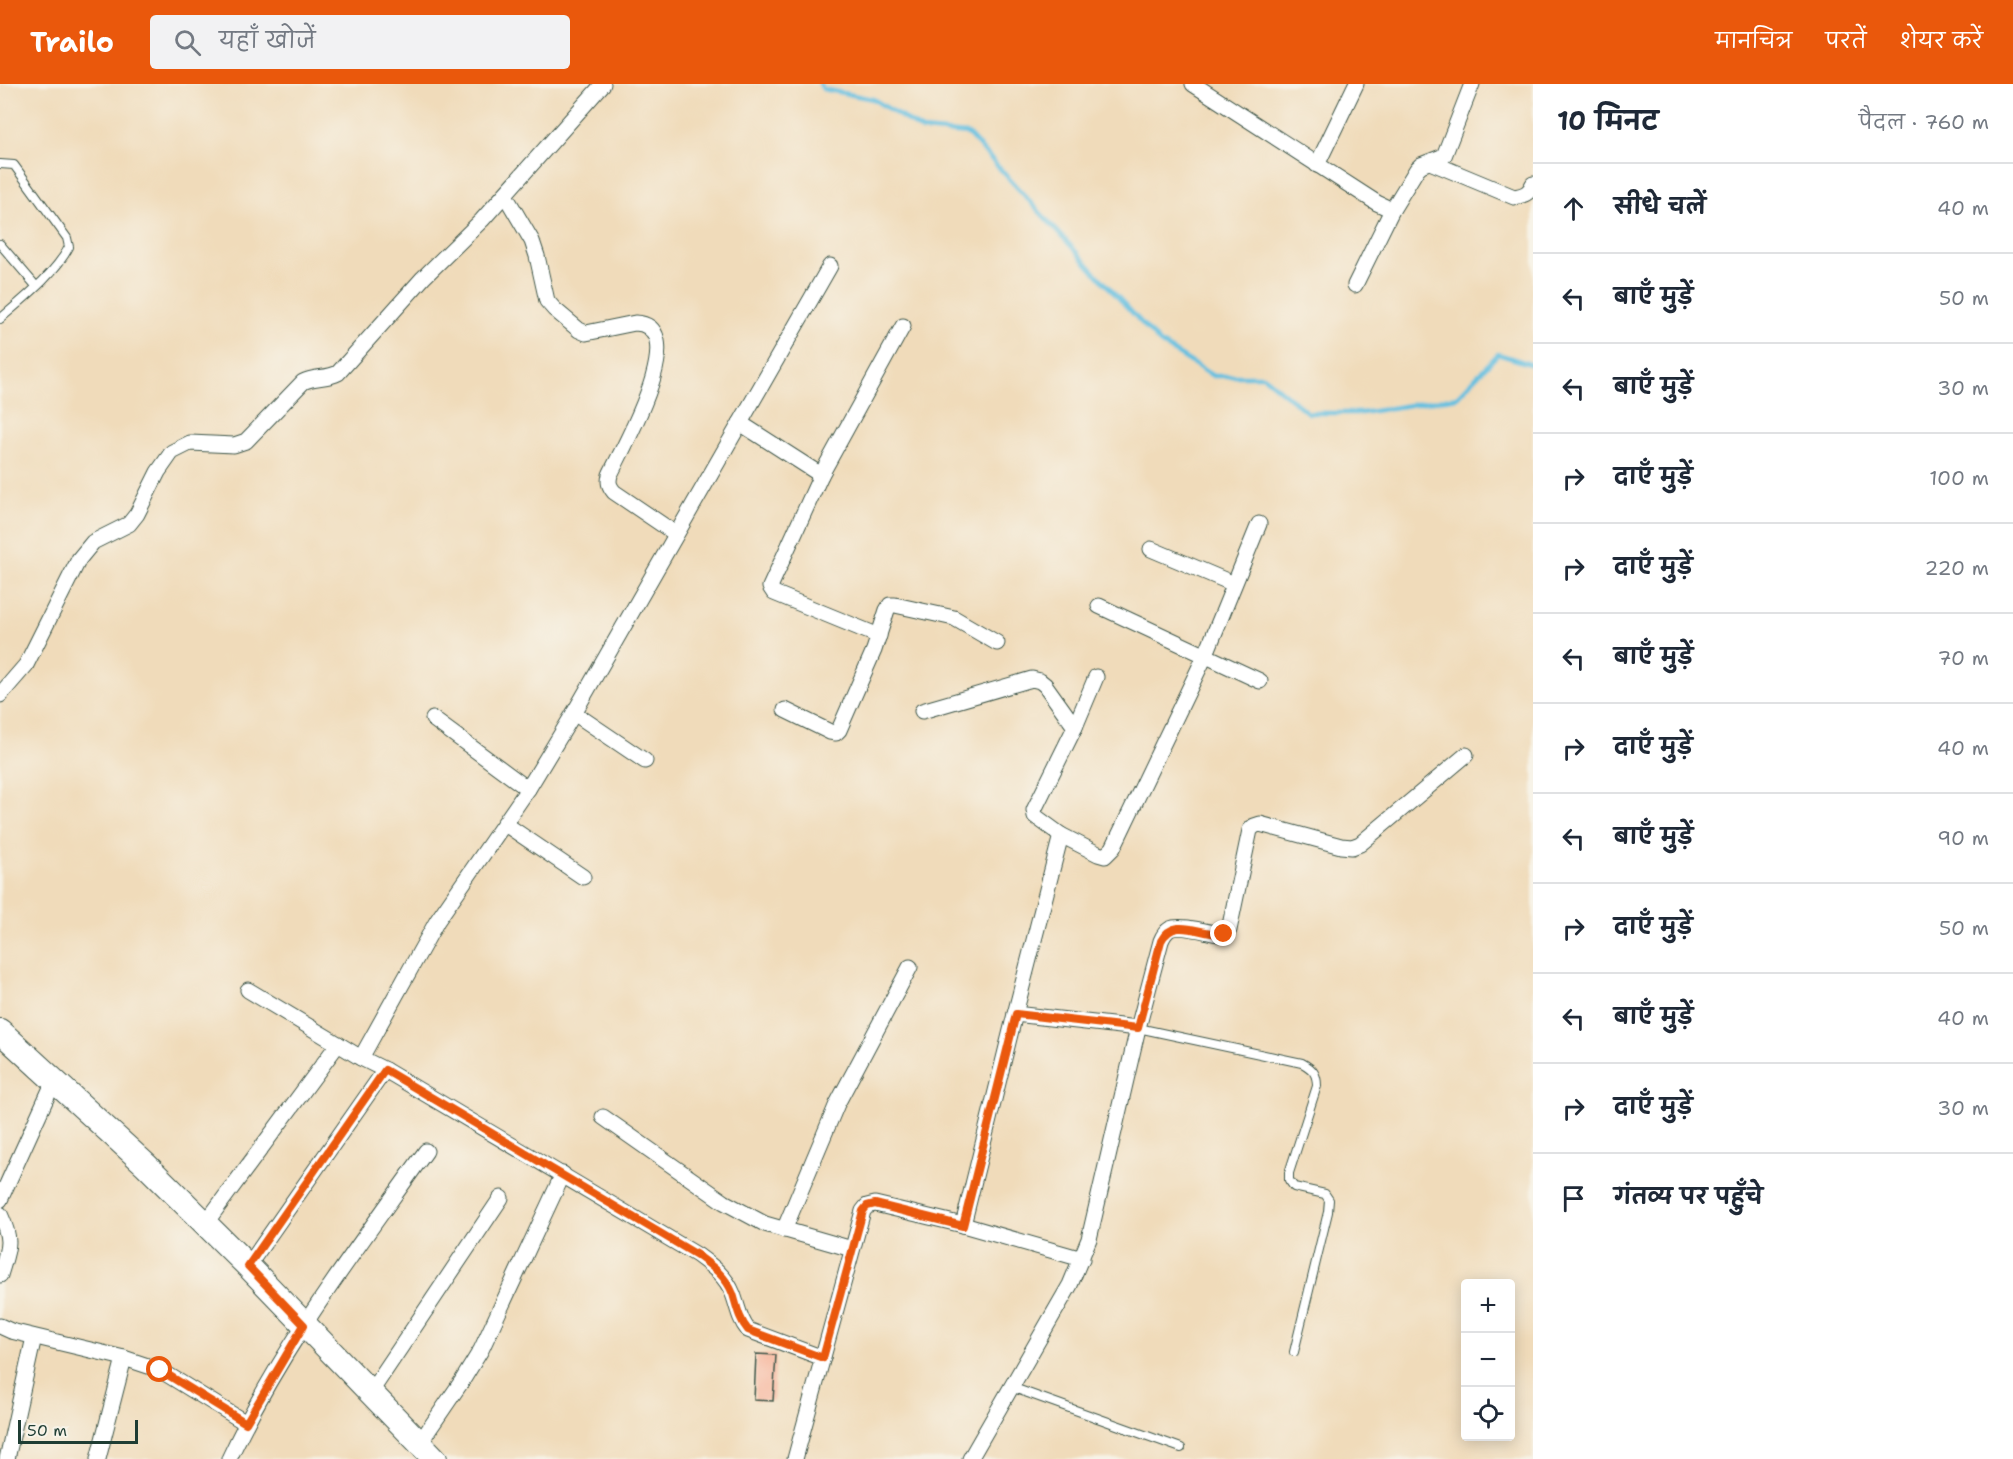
<!DOCTYPE html>
<html lang="hi">
<meta charset="utf-8">
<style>
:root{--surface:#fff;--page:#f2f2f3;--text:#1f2937;--muted:#747a83;--line:#e0e1e3;--accent:#ea580c}
body{margin:0;font-family:"Shantell Sans","Playpen Sans Deva",sans-serif;background:var(--page);color:var(--text)}
.controls{position:absolute;right:18px;bottom:18px;display:grid;overflow:hidden;border-radius:6px;box-shadow:0 3px 15px #0003}
.controls button{width:54px;height:54px;display:grid;place-items:center;padding:0;border:0;border-bottom:2px solid var(--line);background:var(--surface);color:var(--text);font:30px sans-serif}
.scale{position:absolute;left:18px;bottom:15px;width:120px;box-sizing:border-box;padding-left:6px;border:3px solid #1f3d34;border-top:0;font-size:16px;line-height:21px;white-space:nowrap;color:#1f3d34;-webkit-text-stroke:4px #f7f3e8;paint-order:stroke}
.stop{position:absolute;width:18px;height:18px;margin:-14px;border:4px solid #ea580c;border-radius:50%;background:#fff}
.stop.end{background:#ea580c;border-color:#fff;box-shadow:0 2px 6px #0008}
.list{margin:0;padding:0;list-style:none}
h2{display:flex;justify-content:space-between;align-items:center;height:78px;margin:0;padding:0 24px;font-size:26px}
h2 small{font-size:20px;font-weight:400;color:var(--muted)}
.list li{display:grid;grid-template-columns:39px 1fr auto;gap:18px;align-items:center;box-sizing:border-box;height:90px;padding:0 24px;border-top:2px solid var(--line)}
.list b{display:block;font-size:22px;white-space:nowrap}
.list em{font-size:20px;font-style:normal;color:var(--muted)}
.icon{flex:none;width:33px;height:33px;fill:none;stroke:currentColor;stroke-width:2;stroke-linecap:round;stroke-linejoin:round}
.map{position:relative;flex:none;width:1533px;height:1375px;overflow:hidden}
header{display:flex;align-items:center;gap:36px;box-sizing:border-box;height:84px;padding:0 30px;background:var(--accent);color:#fff}
header strong{font-size:28px}
nav{display:flex;gap:33px;margin-inline-start:auto;font-size:21px}
.search{width:420px;height:54px;background:var(--page);display:flex;align-items:center;gap:15px;box-sizing:border-box;padding:0 21px;border-radius:6px;color:var(--muted);font-size:22px}
main{display:flex}
aside{flex:1;background:var(--surface)}
.map>svg:first-child{display:block}
.lines{fill:none;stroke-linecap:round;stroke-linejoin:round}
.stream{stroke:#62bfe0;stroke-width:4.5}
.building{fill:#f7a689}
.service-casing{stroke:#3e5548;stroke-width:10}
.minor-casing{stroke:#3e5548;stroke-width:17}
.primary-casing{stroke:#3e5548;stroke-width:26}
.service{stroke:#fff;stroke-width:8}
.minor{stroke:#fff;stroke-width:15}
.primary{stroke:#fff;stroke-width:24}
.route{stroke:#ea580c;stroke-width:8}
</style>
<header>
<strong>Trailo</strong>
<div class="search"><svg class="icon" aria-label="search" viewBox="0 0 24 24"><circle cx="10" cy="10" r="6"/><path d="M15 15l6 6"/></svg>यहाँ खोजें</div>
<nav><a>मानचित्र</a><a>परतें</a><a>शेयर करें</a></nav>
</header>
<main>
<div class="map">
<svg width="1533" height="1375" viewBox="0 0 1533 1375">
<rect width="100%" height="100%" fill="#f7f3e8"/>
<filter id="ink" filterUnits="userSpaceOnUse"><feTurbulence type="fractalNoise" baseFrequency=".0167" numOctaves="2"/><feDisplacementMap in="SourceGraphic" scale="12" xChannelSelector="R" yChannelSelector="G"/><feConvolveMatrix kernelMatrix="1 2 1 2 8 2 1 2 1" color-interpolation-filters="sRGB"/></filter>
<filter id="wash" filterUnits="userSpaceOnUse"><feTurbulence type="fractalNoise" baseFrequency=".008" numOctaves="4" result="noise"/><feDisplacementMap in="SourceGraphic" scale="24" xChannelSelector="R" yChannelSelector="G"/><feGaussianBlur stdDeviation="1.35" result="paint"/><feColorMatrix in="noise" values="0 0 0 0 0 0 0 0 0 0 0 0 0 0 0 0 0 1.4 0 .05"/><feComposite in="paint" operator="in"/></filter>
<g filter="url(#wash)">
<rect width="100%" height="100%" fill="#f0dbba"/>
<g class="lines">
<!-- stream -->
<path class="stream" d="M820 0 823 5 873 15 922 46 968 50 1160 259 1213 292H1263L1308 329H1362L1457 313 1498 270 1533 281"/>
</g>
<g id="blocks">
<!-- building -->
<path class="building" d="M756 1270 776 1271 773 1317 754 1316Z"/>
</g>
</g>
<g filter="url(#ink)">
<use href="#blocks" fill-opacity="0" stroke="#3e5548" stroke-width="1.5"/>
<g class="lines">
<!-- service casing -->
<g class="service-casing">
<g id="service">
<path d="M0 80 14 81 67 154 69 163C55 190 23 215 0 235"/>
<path d="M0 160 36 202"/>
<path d="M1138 944 1302 979C1313 985 1317 990 1317 1002L1289 1089V1096L1294 1103 1325 1110 1329 1116 1328 1128 1294 1268"/>
<path d="M1011 1303 1181 1364"/>
</g>
</g>
<!-- minor casing -->
<g class="minor-casing">
<g id="minor">
<path d="M1193 0 1377 119 1392 126"/>
<path d="M1430 78 1514 113C1524 111 1529 110 1533 100"/>
<path d="M1317 81 1356 0"/>
<path d="M505 111 532 157 537 172 547 217 554 225 579 246 586 249 635 239C694 241 621 367 610 391 608 398 609 402 614 408L676 450"/>
<path d="M1355 201 1392 126 1417 85 1421 81 1444 72 1472 0"/>
<path d="M740 339 821 391"/>
<path d="M1151 465 1234 500"/>
<path d="M1099 522 1260 597"/>
<path d="M879 552 774 509 770 503 821 391 903 242"/>
<path d="M0 611 26 581 79 475 93 458 129 440 137 430 158 388 172 368 190 359 234 361 246 357 303 298C314 292 327 295 338 289L423 194 482 136 603 0"/>
<path d="M785 626 830 648 836 649 839 646 874 566 887 526 890 521H895L954 534 997 559"/>
<path d="M922 627 1032 595 1040 597 1045 601 1075 643"/>
<path d="M574 629 645 677"/>
<path d="M433 635 528 705"/>
<path d="M505 740 583 793"/>
<path d="M1061 751 1035 732 1034 726 1075 643 1096 593"/>
<path d="M248 906 338 960"/>
<path d="M1015 930 963 1141 1082 1175"/>
<path d="M1138 944 1161 857C1163 852 1165 848 1170 845 1180 840 1207 848 1218 850H1224L1229 846 1250 746 1254 742 1260 740 1341 762 1352 763 1360 760 1466 671"/>
<path d="M361 974 385 986 697 1171C712 1182 726 1192 733 1210 738 1223 739 1235 748 1246L823 1274"/>
<path d="M603 1033 724 1118 765 1140 852 1165"/>
<path d="M0 1116 54 997"/>
<path d="M0 1130C13 1158 8 1164 0 1191"/>
<path d="M205 1140 338 960 361 974 437 837 528 705 574 629 830 182"/>
<path d="M784 1146 837 1020 910 883"/>
<path d="M248 1182 385 986"/>
<path d="M0 1242 11 1247 124 1274 160 1286 246 1339"/>
<path d="M370 1309 501 1114"/>
<path d="M419 1360 462 1297 481 1266 563 1090"/>
<path d="M7 1375 34 1253"/>
<path d="M98 1375 124 1274"/>
<path d="M229 1375C280 1264 356 1166 426 1067"/>
<path d="M795 1375 863 1127 867 1122 875 1120 963 1141"/>
<path d="M970 1375 1070 1201 1089 1155 1138 944 1015 930 1061 751 1098 770 1105 772 1113 764 1206 570 1259 440"/>
</g>
</g>
<!-- primary casing -->
<g class="primary-casing">
<path id="primary" d="M0 947 146 1081 248 1182 435 1375"/>
</g>
<!-- service -->
<use href="#service" class="service"/>
<!-- minor -->
<use href="#minor" class="minor"/>
<!-- primary -->
<use href="#primary" class="primary"/>
</g>
</g>
<g class="lines" filter="url(#ink)">
<!-- route -->
<path class="route" d="M160 1286 246 1339 304 1241 248 1182 385 986 697 1171C712 1182 726 1192 733 1210 737 1223 739 1235 748 1246L823 1274 863 1127 867 1122 875 1120 963 1142 1016 930 1138 944 1161 857C1175 831 1201 852 1224 850"/>
</g>
</svg>
<div class="controls">
<button>+</button>
<button>−</button>
<button><svg class="icon" aria-label="locate" viewBox="0 0 24 24"><circle cx="12" cy="12" r="6"/><path d="M12 2v4M12 18v4M2 12h4M18 12h4"/></svg></button>
</div>
<div class="scale">50 m</div>
<div class="stop" style="left:160px;top:1286px"></div>
<div class="stop end" style="left:1224px;top:850px"></div>
</div>
<aside>
<h2>10 मिनट<small>पैदल · 760 m</small></h2>
<ul class="list">
<li><svg class="icon" aria-label="ahead" viewBox="0 0 24 24"><path d="M12 20V5M6 11l6-6 6 6"/></svg><div><b>सीधे चलें</b></div><em>40 m</em></li>
<li><svg class="icon" aria-label="left" viewBox="0 0 24 24"><path d="M17 20v-9H6M10 6l-5 5 5 5"/></svg><div><b>बाएँ मुड़ें</b></div><em>50 m</em></li>
<li><svg class="icon" aria-label="left" viewBox="0 0 24 24"><path d="M17 20v-9H6M10 6l-5 5 5 5"/></svg><div><b>बाएँ मुड़ें</b></div><em>30 m</em></li>
<li><svg class="icon" aria-label="right" viewBox="0 0 24 24"><path d="M7 20v-9h11M14 6l5 5-5 5"/></svg><div><b>दाएँ मुड़ें</b></div><em>100 m</em></li>
<li><svg class="icon" aria-label="right" viewBox="0 0 24 24"><path d="M7 20v-9h11M14 6l5 5-5 5"/></svg><div><b>दाएँ मुड़ें</b></div><em>220 m</em></li>
<li><svg class="icon" aria-label="left" viewBox="0 0 24 24"><path d="M17 20v-9H6M10 6l-5 5 5 5"/></svg><div><b>बाएँ मुड़ें</b></div><em>70 m</em></li>
<li><svg class="icon" aria-label="right" viewBox="0 0 24 24"><path d="M7 20v-9h11M14 6l5 5-5 5"/></svg><div><b>दाएँ मुड़ें</b></div><em>40 m</em></li>
<li><svg class="icon" aria-label="left" viewBox="0 0 24 24"><path d="M17 20v-9H6M10 6l-5 5 5 5"/></svg><div><b>बाएँ मुड़ें</b></div><em>90 m</em></li>
<li><svg class="icon" aria-label="right" viewBox="0 0 24 24"><path d="M7 20v-9h11M14 6l5 5-5 5"/></svg><div><b>दाएँ मुड़ें</b></div><em>50 m</em></li>
<li><svg class="icon" aria-label="left" viewBox="0 0 24 24"><path d="M17 20v-9H6M10 6l-5 5 5 5"/></svg><div><b>बाएँ मुड़ें</b></div><em>40 m</em></li>
<li><svg class="icon" aria-label="right" viewBox="0 0 24 24"><path d="M7 20v-9h11M14 6l5 5-5 5"/></svg><div><b>दाएँ मुड़ें</b></div><em>30 m</em></li>
<li><svg class="icon" aria-label="arrive" viewBox="0 0 24 24"><path d="M6 21V4h12l-3 4 3 4H6"/></svg><div><b>गंतव्य पर पहुँचे</b></div></li>
</ul>
</aside>
</main>
